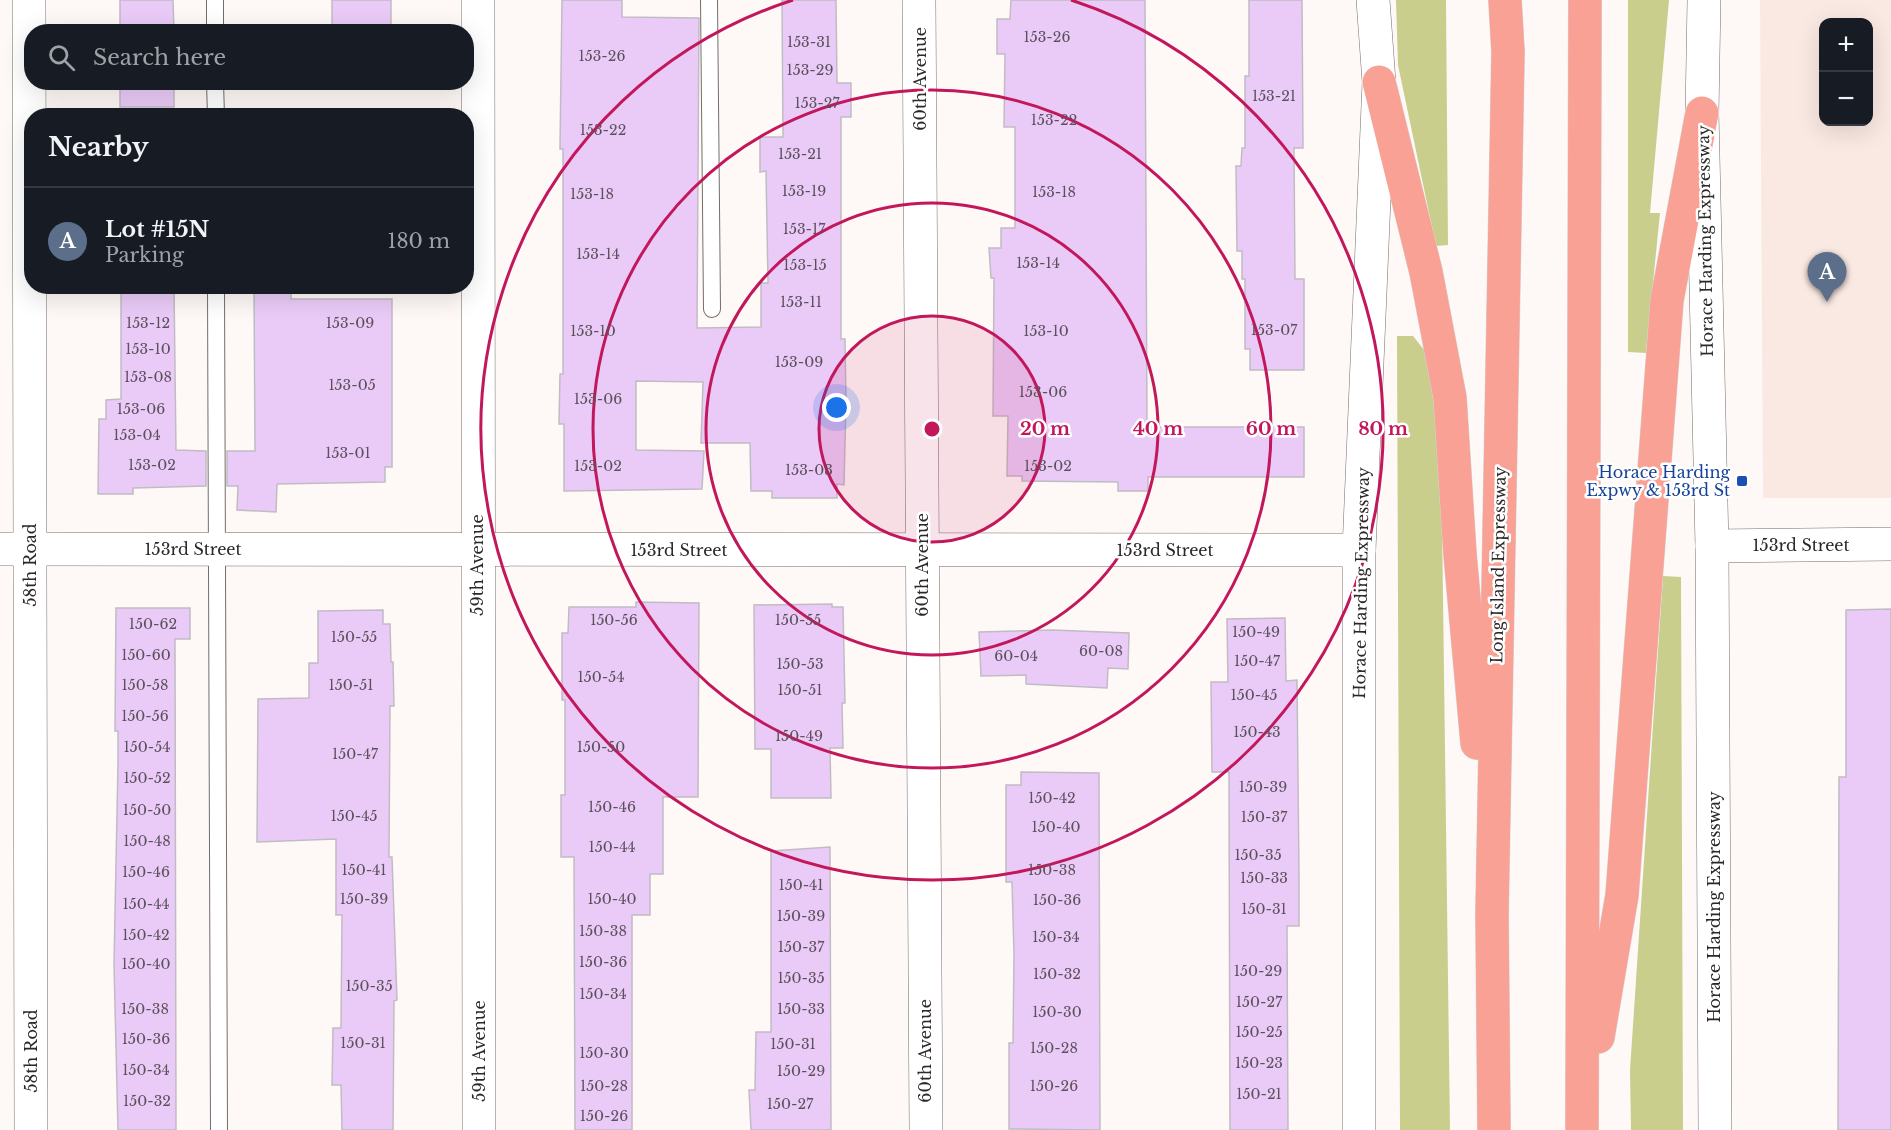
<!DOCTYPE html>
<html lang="en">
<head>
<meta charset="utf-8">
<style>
	body { margin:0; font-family:"Libre Baskerville",serif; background:#242831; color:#f1f3f6 }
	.controls { position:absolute; right:18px; top:18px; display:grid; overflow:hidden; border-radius:12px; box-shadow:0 6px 24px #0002 }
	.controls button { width:54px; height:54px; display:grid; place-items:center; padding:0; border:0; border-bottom:2px solid #363941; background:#171b24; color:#f1f3f6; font:30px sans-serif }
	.you { position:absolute; left:837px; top:408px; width:21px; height:21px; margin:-15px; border:4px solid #fff; border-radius:50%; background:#1a73e8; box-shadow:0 0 0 9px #1a73e833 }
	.badge { display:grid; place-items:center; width:39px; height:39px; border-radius:50%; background:#b45309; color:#fff; font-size:20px; font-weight:700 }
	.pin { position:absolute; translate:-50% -50px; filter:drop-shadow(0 2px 3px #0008) }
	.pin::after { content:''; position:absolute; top:32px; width:21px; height:18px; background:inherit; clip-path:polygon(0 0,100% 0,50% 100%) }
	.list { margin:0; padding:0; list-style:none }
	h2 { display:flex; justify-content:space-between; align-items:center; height:78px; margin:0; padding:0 24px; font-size:26px }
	h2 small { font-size:20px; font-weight:400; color:#9ea1a6 }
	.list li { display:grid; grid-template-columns:39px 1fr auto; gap:18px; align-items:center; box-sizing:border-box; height:108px; padding:0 24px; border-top:2px solid #363941 }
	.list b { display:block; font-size:22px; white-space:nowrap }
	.list p { margin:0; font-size:20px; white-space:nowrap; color:#9ea1a6 }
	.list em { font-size:20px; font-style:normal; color:#9ea1a6 }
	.icon { flex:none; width:33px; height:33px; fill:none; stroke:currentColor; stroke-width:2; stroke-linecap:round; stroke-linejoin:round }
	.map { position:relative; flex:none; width:1891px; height:1130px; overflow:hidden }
	.search { position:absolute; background:#171b24; box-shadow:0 6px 24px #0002; left:24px; top:24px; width:450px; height:66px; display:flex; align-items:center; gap:15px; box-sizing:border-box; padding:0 21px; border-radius:24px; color:#9ea1a6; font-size:22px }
	.panel { position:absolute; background:#171b24; box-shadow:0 6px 24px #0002; left:24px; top:108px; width:450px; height:186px; border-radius:24px }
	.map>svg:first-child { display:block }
</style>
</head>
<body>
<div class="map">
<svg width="1891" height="1130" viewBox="0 0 1891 1130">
	<rect width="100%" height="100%" fill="#fef9f7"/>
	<path fill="#fae9e2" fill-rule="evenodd" d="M1760,0H1891V498H1763ZM1824,22H1868V122H1824Z"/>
	<g fill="#c9ce8d">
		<polygon points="1396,0 1446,0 1448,245 1436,246 1398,65"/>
		<polygon points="1628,0 1669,0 1650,213 1660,213 1646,353 1628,352"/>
		<polygon points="1397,336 1413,336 1425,351 1441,444 1450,1130 1400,1130"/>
		<polygon points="1663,576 1681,577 1683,1130 1631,1130 1630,1070"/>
	</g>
	<g fill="#eacbf8" stroke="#c0bcc3" stroke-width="1.5">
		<polygon points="120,0 173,0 174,32 120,32"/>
		<rect x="332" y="0" width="59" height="32"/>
		<polygon points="562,0 622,0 622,17 699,18 697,328 761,327 761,283 768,283 766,171 760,172 760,137 783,137 782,0 836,0 837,83 851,83 851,117 841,117 841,339 845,339 846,402 844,485 837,484 837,498 772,498 772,491 751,491 750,443 701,443 703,382 636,381 636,450 704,451 702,489 564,491 564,424 559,424 560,374 563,374 563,149 560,149"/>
		<polygon points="1011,0 1145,0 1147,427 1304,427 1304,477 1148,477 1148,491 1118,491 1118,482 1022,481 1022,476 1007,476 1008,416 993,416 994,278 991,278 989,248 1001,248 1001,228 1015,228 1015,127 1004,127 1005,54 997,54 997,19 1010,19"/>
		<polygon points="1249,0 1302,0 1303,148 1294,148 1295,279 1304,279 1304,370 1250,370 1250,349 1245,349 1245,279 1242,279 1242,251 1237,251 1236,166 1241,166 1242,148 1245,148 1245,76 1249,76"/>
		<rect x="120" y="82" width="54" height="25"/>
		<polygon points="121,286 174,286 176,450 206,451 206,486 133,488 133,494 98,494 99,419 106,419 106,400 121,399"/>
		<polygon points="254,286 291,286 291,299 392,299 392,467 385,467 385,482 277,484 276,512 237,510 238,486 227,486 227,451 255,451"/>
		<polygon points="636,602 699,603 698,797 663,797 663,874 650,874 650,915 632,915 632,1130 575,1130 574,857 561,857 561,795 565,795 565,700 562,700 562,633 568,633 569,607 636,607"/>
		<polygon points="832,604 832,607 843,607 845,703 842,703 843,748 830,748 831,798 771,798 771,749 755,749 754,605"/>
		<polygon points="116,608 190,608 190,639 175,639 176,1130 118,1130 114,964 118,763 118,731 115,731"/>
		<polygon points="1891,609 1891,1130 1838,1130 1839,777 1846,777 1846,610"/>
		<polygon points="383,610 383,624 390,624 391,662 393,662 394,706 390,706 389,857 392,857 397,1000 394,1001 393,1130 342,1130 341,1085 332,1085 333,1028 341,1028 342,915 336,915 336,839 257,842 258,699 309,698 309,663 318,663 318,611"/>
		<polygon points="1285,618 1286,681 1297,680 1299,875 1299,926 1287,926 1288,1130 1230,1130 1229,772 1212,772 1211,682 1228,682 1227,619"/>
		<polygon points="1052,630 1129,633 1128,669 1108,668 1107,688 1026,684 1026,675 981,676 979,632"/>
		<polygon points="1021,772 1099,773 1100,1130 1009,1129 1009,1043 1013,1043 1014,954 1012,882 1006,882 1006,785 1021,785"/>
		<polygon points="830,847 831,1130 751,1130 749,1090 755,1090 756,1032 771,1032 771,851"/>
	</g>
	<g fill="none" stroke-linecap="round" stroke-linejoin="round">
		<g stroke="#756d6a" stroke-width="18">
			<g id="lane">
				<polyline points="215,0 215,32"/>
				<polyline points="709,0 712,309"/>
				<polyline points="215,82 216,116"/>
				<polyline points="216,286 219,1130"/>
			</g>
		</g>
		<g stroke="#756d6a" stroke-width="34">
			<g id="street">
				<polyline points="29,0 31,1130"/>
				<polyline points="478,0 479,1130"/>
				<polyline points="919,0 926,1130"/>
				<polyline points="1712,546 1891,544"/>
				<polyline points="0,549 1359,550"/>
			</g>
		</g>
		<g stroke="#756d6a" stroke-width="34">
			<g id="secondary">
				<polyline points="1704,0 1702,113 1712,546 1715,1130"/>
				<polyline points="1359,1130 1359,550 1379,82 1373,0"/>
			</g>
		</g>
		<g stroke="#d5d4d4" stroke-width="34">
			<g id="highway">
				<polyline points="1379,82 1426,272 1450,398 1460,554 1477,743"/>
				<polyline points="1598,1037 1622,895 1667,300 1702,113"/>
				<polyline points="1494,1130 1492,914 1508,52 1505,0"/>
				<polyline points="1582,1130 1585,0"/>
			</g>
		</g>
		<use href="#lane" stroke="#fff" stroke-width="16"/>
		<use href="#street" stroke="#fff" stroke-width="33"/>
		<use href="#secondary" stroke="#fff" stroke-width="33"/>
		<use href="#highway" stroke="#f9a195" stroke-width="33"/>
	</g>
	<circle cx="932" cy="429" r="113" fill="#c2185b" fill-opacity=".12"/>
	<g fill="none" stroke="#c2185b" stroke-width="3">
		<circle cx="932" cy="429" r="113"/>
		<circle cx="932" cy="429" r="226"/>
		<circle cx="932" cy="429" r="339"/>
		<path d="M1071 0A451 451 0 1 1 793 0"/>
	</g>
	<rect fill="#1a4fb4" stroke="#fff" stroke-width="2" x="1736" y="475" width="12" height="12" rx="3"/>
	<g text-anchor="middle" stroke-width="5" stroke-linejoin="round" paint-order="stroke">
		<g font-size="14" fill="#5b515b">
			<text x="1047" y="42">153-26</text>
			<text x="809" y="47">153-31</text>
			<text x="602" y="61">153-26</text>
			<text x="810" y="75">153-29</text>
			<text x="1274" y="101">153-21</text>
			<text x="817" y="108">153-27</text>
			<text x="1054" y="125">153-22</text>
			<text x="603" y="135">153-22</text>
			<text x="800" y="159">153-21</text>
			<text x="804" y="196">153-19</text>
			<text x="1054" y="197">153-18</text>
			<text x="592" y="199">153-18</text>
			<text x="804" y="234">153-17</text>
			<text x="598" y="259">153-14</text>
			<text x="1038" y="268">153-14</text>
			<text x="805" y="270">153-15</text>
			<text x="801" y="307">153-11</text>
			<text x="148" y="328">153-12</text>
			<text x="350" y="328">153-09</text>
			<text x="1274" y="335">153-07</text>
			<text x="593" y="336">153-10</text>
			<text x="1046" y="336">153-10</text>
			<text x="148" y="354">153-10</text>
			<text x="799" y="367">153-09</text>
			<text x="148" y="382">153-08</text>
			<text x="352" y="390">153-05</text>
			<text x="1043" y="397">153-06</text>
			<text x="598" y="404">153-06</text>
			<text x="141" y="414">153-06</text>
			<text x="137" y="440">153-04</text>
			<text x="348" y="458">153-01</text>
			<text x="152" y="470">153-02</text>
			<text x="598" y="471">153-02</text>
			<text x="1048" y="471">153-02</text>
			<text x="809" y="475">153-03</text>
			<text x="614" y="625">150-56</text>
			<text x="798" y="625">150-55</text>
			<text x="153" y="629">150-62</text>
			<text x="1256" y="637">150-49</text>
			<text x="354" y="642">150-55</text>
			<text x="1101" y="656">60-08</text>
			<text x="146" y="660">150-60</text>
			<text x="1016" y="661">60-04</text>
			<text x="1257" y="666">150-47</text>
			<text x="800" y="669">150-53</text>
			<text x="601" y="682">150-54</text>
			<text x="145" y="690">150-58</text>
			<text x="351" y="690">150-51</text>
			<text x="800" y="695">150-51</text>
			<text x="1254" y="700">150-45</text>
			<text x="145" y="721">150-56</text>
			<text x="1257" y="737">150-43</text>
			<text x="799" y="741">150-49</text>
			<text x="147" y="752">150-54</text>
			<text x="601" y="752">150-50</text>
			<text x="355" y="759">150-47</text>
			<text x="147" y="783">150-52</text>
			<text x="1263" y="792">150-39</text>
			<text x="1052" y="803">150-42</text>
			<text x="612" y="812">150-46</text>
			<text x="147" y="815">150-50</text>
			<text x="354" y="821">150-45</text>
			<text x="1264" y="822">150-37</text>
			<text x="1056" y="832">150-40</text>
			<text x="147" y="846">150-48</text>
			<text x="612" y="852">150-44</text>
			<text x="1258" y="860">150-35</text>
			<text x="364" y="875">150-41</text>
			<text x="1052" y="875">150-38</text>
			<text x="146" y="877">150-46</text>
			<text x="1264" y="883">150-33</text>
			<text x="801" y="890">150-41</text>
			<text x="364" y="904">150-39</text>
			<text x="612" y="904">150-40</text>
			<text x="1057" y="905">150-36</text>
			<text x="146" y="909">150-44</text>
			<text x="1264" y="914">150-31</text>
			<text x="801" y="921">150-39</text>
			<text x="603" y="936">150-38</text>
			<text x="146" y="940">150-42</text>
			<text x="1056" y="942">150-34</text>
			<text x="801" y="952">150-37</text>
			<text x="603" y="967">150-36</text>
			<text x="146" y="969">150-40</text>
			<text x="1258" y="976">150-29</text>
			<text x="1057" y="979">150-32</text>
			<text x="801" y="983">150-35</text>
			<text x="369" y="991">150-35</text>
			<text x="603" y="999">150-34</text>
			<text x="1259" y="1007">150-27</text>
			<text x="145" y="1014">150-38</text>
			<text x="801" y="1014">150-33</text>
			<text x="1057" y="1017">150-30</text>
			<text x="1259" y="1037">150-25</text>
			<text x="146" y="1044">150-36</text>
			<text x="363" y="1048">150-31</text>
			<text x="793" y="1049">150-31</text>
			<text x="1054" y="1053">150-28</text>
			<text x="604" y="1058">150-30</text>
			<text x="1259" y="1068">150-23</text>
			<text x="146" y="1075">150-34</text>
			<text x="801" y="1076">150-29</text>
			<text x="604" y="1091">150-28</text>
			<text x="1054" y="1091">150-26</text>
			<text x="1259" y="1099">150-21</text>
			<text x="147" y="1106">150-32</text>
			<text x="790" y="1109">150-27</text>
			<text x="604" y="1121">150-26</text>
		</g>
		<g font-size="16" fill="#2b2827" stroke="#fff">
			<text transform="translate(920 79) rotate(-90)" y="6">60th Avenue</text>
			<text transform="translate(1705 241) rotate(-91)" y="6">Horace Harding Expressway</text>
			<text x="1801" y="551">153rd Street</text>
			<text x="193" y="555">153rd Street</text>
			<text x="679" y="556">153rd Street</text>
			<text x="1165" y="556">153rd Street</text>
			<text transform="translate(30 565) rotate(-90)" y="6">58th Road</text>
			<text transform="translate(477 565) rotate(-90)" y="6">59th Avenue</text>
			<text transform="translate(922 565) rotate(-90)" y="6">60th Avenue</text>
			<text transform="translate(1498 565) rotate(-89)" y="6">Long Island Expressway</text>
			<text transform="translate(1361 583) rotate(-89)" y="6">Horace Harding Expressway</text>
			<text transform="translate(1714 907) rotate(-90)" y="6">Horace Harding Expressway</text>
			<text transform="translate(31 1051) rotate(-90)" y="6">58th Road</text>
			<text transform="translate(479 1051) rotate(-90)" y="6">59th Avenue</text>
			<text transform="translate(925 1051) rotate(-90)" y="6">60th Avenue</text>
		</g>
		<g font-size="16" fill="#164399" stroke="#fff" text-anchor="end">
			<text x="1730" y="478">Horace Harding<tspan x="1730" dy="18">Expwy &amp; 153rd St</tspan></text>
		</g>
	</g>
	<circle cx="932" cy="429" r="9" fill="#c2185b" stroke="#fff" stroke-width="3"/>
	<g font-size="18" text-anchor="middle" font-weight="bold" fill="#c2185b" stroke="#fff" stroke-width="5" stroke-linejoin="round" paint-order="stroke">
		<text x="1045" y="435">20 m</text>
		<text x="1158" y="435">40 m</text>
		<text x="1271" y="435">60 m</text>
		<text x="1383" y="435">80 m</text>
	</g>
</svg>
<div class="controls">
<button>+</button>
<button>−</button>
</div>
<div class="you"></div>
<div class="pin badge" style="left:1827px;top:302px;background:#5c6f8a">A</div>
<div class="search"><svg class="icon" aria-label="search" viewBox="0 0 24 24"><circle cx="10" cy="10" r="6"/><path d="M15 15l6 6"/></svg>Search here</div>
<section class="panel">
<h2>Nearby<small></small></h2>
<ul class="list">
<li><span class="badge" style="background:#5c6f8a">A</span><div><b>Lot #15N</b><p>Parking</p></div><em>180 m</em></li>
</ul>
</section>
</div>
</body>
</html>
